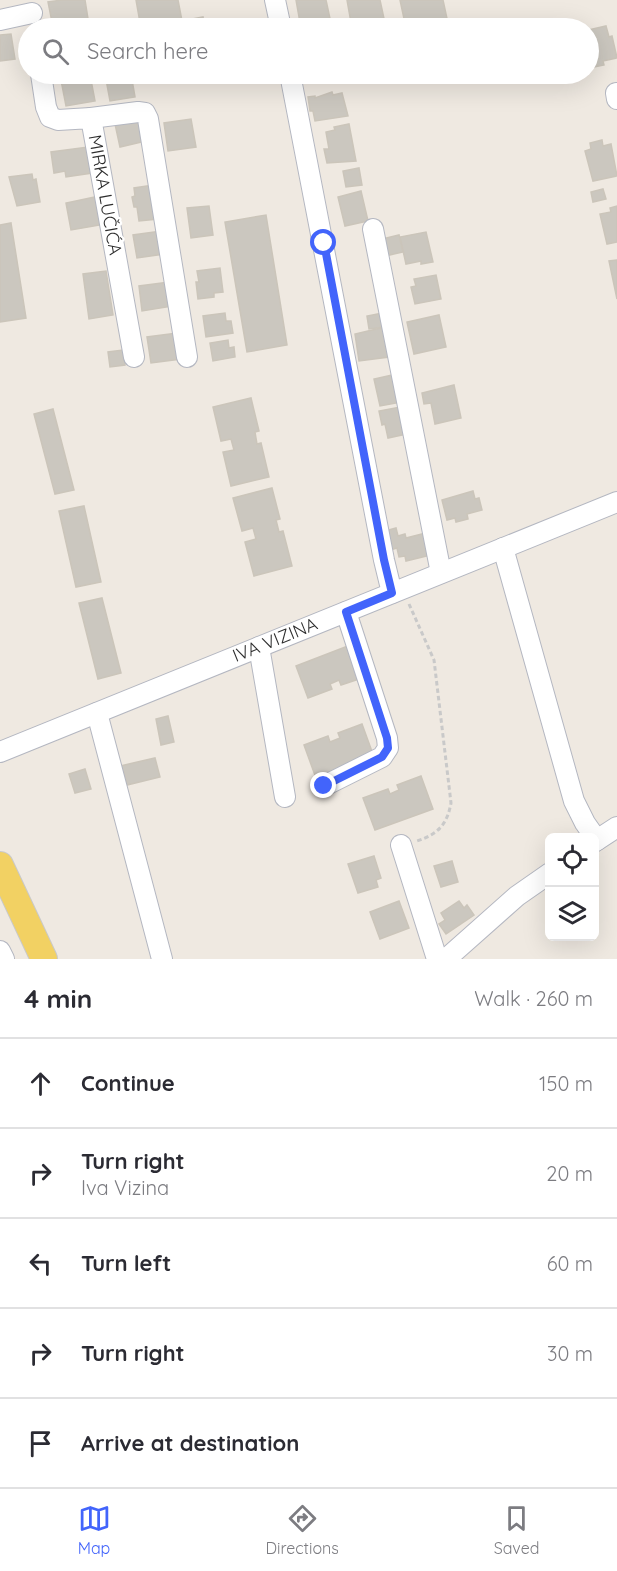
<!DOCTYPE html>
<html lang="en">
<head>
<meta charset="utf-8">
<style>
	body { margin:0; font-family:Quicksand,sans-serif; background:#f7f7f7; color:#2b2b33 }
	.controls { position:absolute; right:18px; bottom:18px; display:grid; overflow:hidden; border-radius:9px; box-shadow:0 6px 24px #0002 }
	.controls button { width:54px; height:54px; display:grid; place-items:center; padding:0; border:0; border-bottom:2px solid #e1e1e2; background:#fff; color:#2b2b33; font:30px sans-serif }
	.stop { position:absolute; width:18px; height:18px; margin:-14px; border:4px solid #4264fb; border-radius:50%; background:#fff }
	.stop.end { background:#4264fb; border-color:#fff; box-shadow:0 2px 6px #0008 }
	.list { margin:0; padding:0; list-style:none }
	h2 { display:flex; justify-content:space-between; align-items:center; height:78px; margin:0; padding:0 24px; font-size:26px }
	h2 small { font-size:20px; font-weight:400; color:#7c7c81 }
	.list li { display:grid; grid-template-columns:39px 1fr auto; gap:18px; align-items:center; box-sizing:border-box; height:90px; padding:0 24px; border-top:2px solid #e1e1e2 }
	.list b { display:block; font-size:22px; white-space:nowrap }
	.list p { margin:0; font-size:20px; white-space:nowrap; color:#7c7c81 }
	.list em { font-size:20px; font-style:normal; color:#7c7c81 }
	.icon { flex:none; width:33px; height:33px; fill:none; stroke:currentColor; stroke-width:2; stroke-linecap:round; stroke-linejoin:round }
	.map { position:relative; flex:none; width:617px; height:959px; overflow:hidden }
	.search { position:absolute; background:#fff; box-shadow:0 6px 24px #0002; left:18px; right:18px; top:18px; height:66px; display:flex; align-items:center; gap:15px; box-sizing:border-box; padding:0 21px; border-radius:33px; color:#7c7c81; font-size:22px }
	.sheet { height:528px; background:#fff }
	nav { display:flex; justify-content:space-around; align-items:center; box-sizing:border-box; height:84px; border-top:2px solid #e1e1e2; background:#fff; font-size:16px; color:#7c7c81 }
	nav a { display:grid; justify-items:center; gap:3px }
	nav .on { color:#4264fb }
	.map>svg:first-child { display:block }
</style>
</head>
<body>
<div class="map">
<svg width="617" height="959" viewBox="0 0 617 959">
	<rect width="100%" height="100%" fill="#efe9e1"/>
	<g fill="#cbc7bf" stroke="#cbc5ba" stroke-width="1.5">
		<polygon points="62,0 85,0 89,25 68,28 67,25 53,27 48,2"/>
		<polygon points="136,0 178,0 182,21 203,17 205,28 141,28"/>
		<polygon points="296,0 326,0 332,28 301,28"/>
		<polygon points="347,0 380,0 386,28 352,28"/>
		<polygon points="400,0 443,0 449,28 406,28"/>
		<polygon points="606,26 609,37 612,36 617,58 603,61 604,65 589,68 588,30"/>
		<polygon points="11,34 15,59 0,61 0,35"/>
		<polygon points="105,74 117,74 117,76 131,74 135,97 110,101"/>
		<polygon points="415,74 457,74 417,82"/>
		<polygon points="90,75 95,101 66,106 61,80"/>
		<polygon points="332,92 333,95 342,93 348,116 315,121 313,111 310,111 308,97 315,96 315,98"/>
		<polygon points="141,118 146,141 120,147 115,124"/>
		<polygon points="191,119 196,147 168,151 164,123"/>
		<polygon points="349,124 356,161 327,163 324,149 329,149 326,132 335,130 334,127"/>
		<polygon points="602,140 603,146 611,144 617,176 593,181 585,151 591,149 590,143"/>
		<polygon points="88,147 92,173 66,177 65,171 54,173 51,152"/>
		<polygon points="359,168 362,185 346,187 343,171"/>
		<polygon points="32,174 33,180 36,179 40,202 17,206 9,177"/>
		<polygon points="153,185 158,219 139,221 137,207 134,207 132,197 135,196 134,188"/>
		<polygon points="603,189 606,199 593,202 591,192"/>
		<polygon points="361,191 368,221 345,226 338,197"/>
		<polygon points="95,197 100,225 71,230 66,203"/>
		<polygon points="209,206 213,235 191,238 187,208"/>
		<polygon points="617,206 617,242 607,244 600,214 611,212 610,208"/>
		<polygon points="266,215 287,345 247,352 225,222"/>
		<polygon points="11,223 26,318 0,322 0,225"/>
		<polygon points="161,231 164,254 137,258 133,235"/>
		<polygon points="426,232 433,262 421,264 421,261 406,264 400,237"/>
		<polygon points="399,235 403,252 385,256 382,239"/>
		<polygon points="617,260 617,299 609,261"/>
		<polygon points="220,268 223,292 214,293 214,297 198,299 196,282 199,282 197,271"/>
		<polygon points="106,271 113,315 89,319 83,274"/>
		<polygon points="436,275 441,299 415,304 411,287 416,286 414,279"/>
		<polygon points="169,282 173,306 142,311 139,286"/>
		<polygon points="225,313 226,321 231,321 233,333 206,337 203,316"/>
		<polygon points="383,313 385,327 369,329 367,316"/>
		<polygon points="439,315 446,347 414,354 407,322"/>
		<polygon points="385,327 389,357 359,361 355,334"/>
		<polygon points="177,333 181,359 151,363 147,337"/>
		<polygon points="228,340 229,348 234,347 235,357 213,361 210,343"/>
		<polygon points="123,350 125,365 110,367 108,352"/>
		<polygon points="397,374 402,402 380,406 374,379"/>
		<polygon points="454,385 461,418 435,424 431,403 424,404 422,393"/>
		<polygon points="251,398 259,431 255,432 257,444 261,443 269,477 231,486 223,452 234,450 231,439 221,441 213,407"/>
		<polygon points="400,407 407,434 388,438 385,424 382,425 379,411"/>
		<polygon points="53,409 74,490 55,494 34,414"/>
		<polygon points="272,488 280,519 276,520 279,532 283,531 292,566 254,576 245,542 256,539 253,528 242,531 233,498"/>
		<polygon points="473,491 475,499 479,498 482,510 467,514 468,519 456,522 455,518 447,520 442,500"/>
		<polygon points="84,506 101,582 76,587 59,511"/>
		<polygon points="396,528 398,536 405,534 406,538 426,533 431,555 406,561 405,556 399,557 397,548 390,550 385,531"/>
		<polygon points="102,598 121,673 98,679 79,603"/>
		<polygon points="353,644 365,677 341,685 339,680 330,684 332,689 308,698 296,666"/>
		<polygon points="168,716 174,742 161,745 156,719"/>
		<polygon points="362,724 374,757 316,778 304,745 328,736 330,742 340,738 338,733"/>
		<polygon points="155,758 160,777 127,785 124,772 122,773 120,766"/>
		<polygon points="85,769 91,789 75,793 69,774"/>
		<polygon points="421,776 433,809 375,830 363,798 388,789 390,794 399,790 397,785"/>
		<polygon points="374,856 381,878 376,880 378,887 358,893 348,864"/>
		<polygon points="452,861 458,882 441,887 434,866"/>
		<polygon points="399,901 409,928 380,939 370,912"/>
		<polygon points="459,901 464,908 467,905 474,915 446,934 439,924 445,920 441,913"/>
	</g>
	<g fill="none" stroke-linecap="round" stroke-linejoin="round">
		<g stroke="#b4b7c1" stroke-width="22">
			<g id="minor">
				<polyline points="275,0 281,28"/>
				<polyline points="0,20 32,13"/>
				<polyline points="41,74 46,107 50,117 58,120 91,118 134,357"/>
				<polyline points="290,74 384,560 392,593"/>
				<polyline points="616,93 617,99"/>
				<polyline points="91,118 138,112 145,113 148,119 187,357"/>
				<polyline points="373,229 441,573"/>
				<polyline points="503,548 574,801 585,823 597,840"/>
				<polyline points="259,647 285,797"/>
				<polyline points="97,713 162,959"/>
				<polyline points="0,752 617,502"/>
				<polyline points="324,786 382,757 388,748 387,738 346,612"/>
				<polyline points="594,842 617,827"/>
				<polyline points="401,845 437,959"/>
				<polyline points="0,951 4,959"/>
				<polyline points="446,959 517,896 550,873"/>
			</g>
		</g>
		<g stroke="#c9c9c9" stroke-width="28">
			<polyline id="major" points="0,865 44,959"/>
		</g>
		<path stroke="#c9c9c9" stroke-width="3" stroke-dasharray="4.5 3" stroke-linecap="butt" d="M409,604L434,660L451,803C447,825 438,834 417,841"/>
		<use href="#minor" stroke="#fff" stroke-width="20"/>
		<use href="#major" stroke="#f2d163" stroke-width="26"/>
	</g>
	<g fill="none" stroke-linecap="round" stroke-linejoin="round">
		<polyline stroke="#4264fb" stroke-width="8" points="324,243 384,560 392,593 346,612 387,738 388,748 382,757 324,786"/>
	</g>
	<g text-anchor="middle" stroke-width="4.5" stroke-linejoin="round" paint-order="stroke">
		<g font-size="18" fill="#2e2e2e" stroke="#fff">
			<text transform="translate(105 195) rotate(80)" y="6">MIRKA LUČIĆA</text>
			<text transform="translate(275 640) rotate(-22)" y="6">IVA VIZINA</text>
		</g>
	</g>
</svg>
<div class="controls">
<button><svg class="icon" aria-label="locate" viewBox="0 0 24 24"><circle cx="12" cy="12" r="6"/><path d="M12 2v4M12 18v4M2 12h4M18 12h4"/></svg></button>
<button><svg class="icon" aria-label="layers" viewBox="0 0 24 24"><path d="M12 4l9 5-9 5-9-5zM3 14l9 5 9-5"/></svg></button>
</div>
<div class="stop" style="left:324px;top:243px"></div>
<div class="stop end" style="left:324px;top:786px"></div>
<div class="search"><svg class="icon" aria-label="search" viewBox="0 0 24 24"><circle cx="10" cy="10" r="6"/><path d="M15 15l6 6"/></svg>Search here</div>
</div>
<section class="sheet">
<h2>4 min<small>Walk · 260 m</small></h2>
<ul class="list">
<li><svg class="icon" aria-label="ahead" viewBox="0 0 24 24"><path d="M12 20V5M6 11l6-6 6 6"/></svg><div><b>Continue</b></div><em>150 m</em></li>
<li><svg class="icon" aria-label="right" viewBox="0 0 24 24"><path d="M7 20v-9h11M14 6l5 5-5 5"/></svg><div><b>Turn right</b><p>Iva Vizina</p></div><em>20 m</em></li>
<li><svg class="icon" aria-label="left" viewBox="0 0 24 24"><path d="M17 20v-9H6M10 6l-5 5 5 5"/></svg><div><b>Turn left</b></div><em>60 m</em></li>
<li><svg class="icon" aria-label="right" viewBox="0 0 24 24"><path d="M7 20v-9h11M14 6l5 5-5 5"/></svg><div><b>Turn right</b></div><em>30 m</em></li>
<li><svg class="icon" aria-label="arrive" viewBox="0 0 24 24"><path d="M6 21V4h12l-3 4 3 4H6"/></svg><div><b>Arrive at destination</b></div></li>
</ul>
</section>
<nav>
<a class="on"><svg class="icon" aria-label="map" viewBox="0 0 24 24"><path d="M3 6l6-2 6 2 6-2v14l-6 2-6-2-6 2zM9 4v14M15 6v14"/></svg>Map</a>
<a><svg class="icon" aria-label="directions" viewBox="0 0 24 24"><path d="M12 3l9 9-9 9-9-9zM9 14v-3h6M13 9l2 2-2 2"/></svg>Directions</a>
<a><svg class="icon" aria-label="saved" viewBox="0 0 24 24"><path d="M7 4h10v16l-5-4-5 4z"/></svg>Saved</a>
</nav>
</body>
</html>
